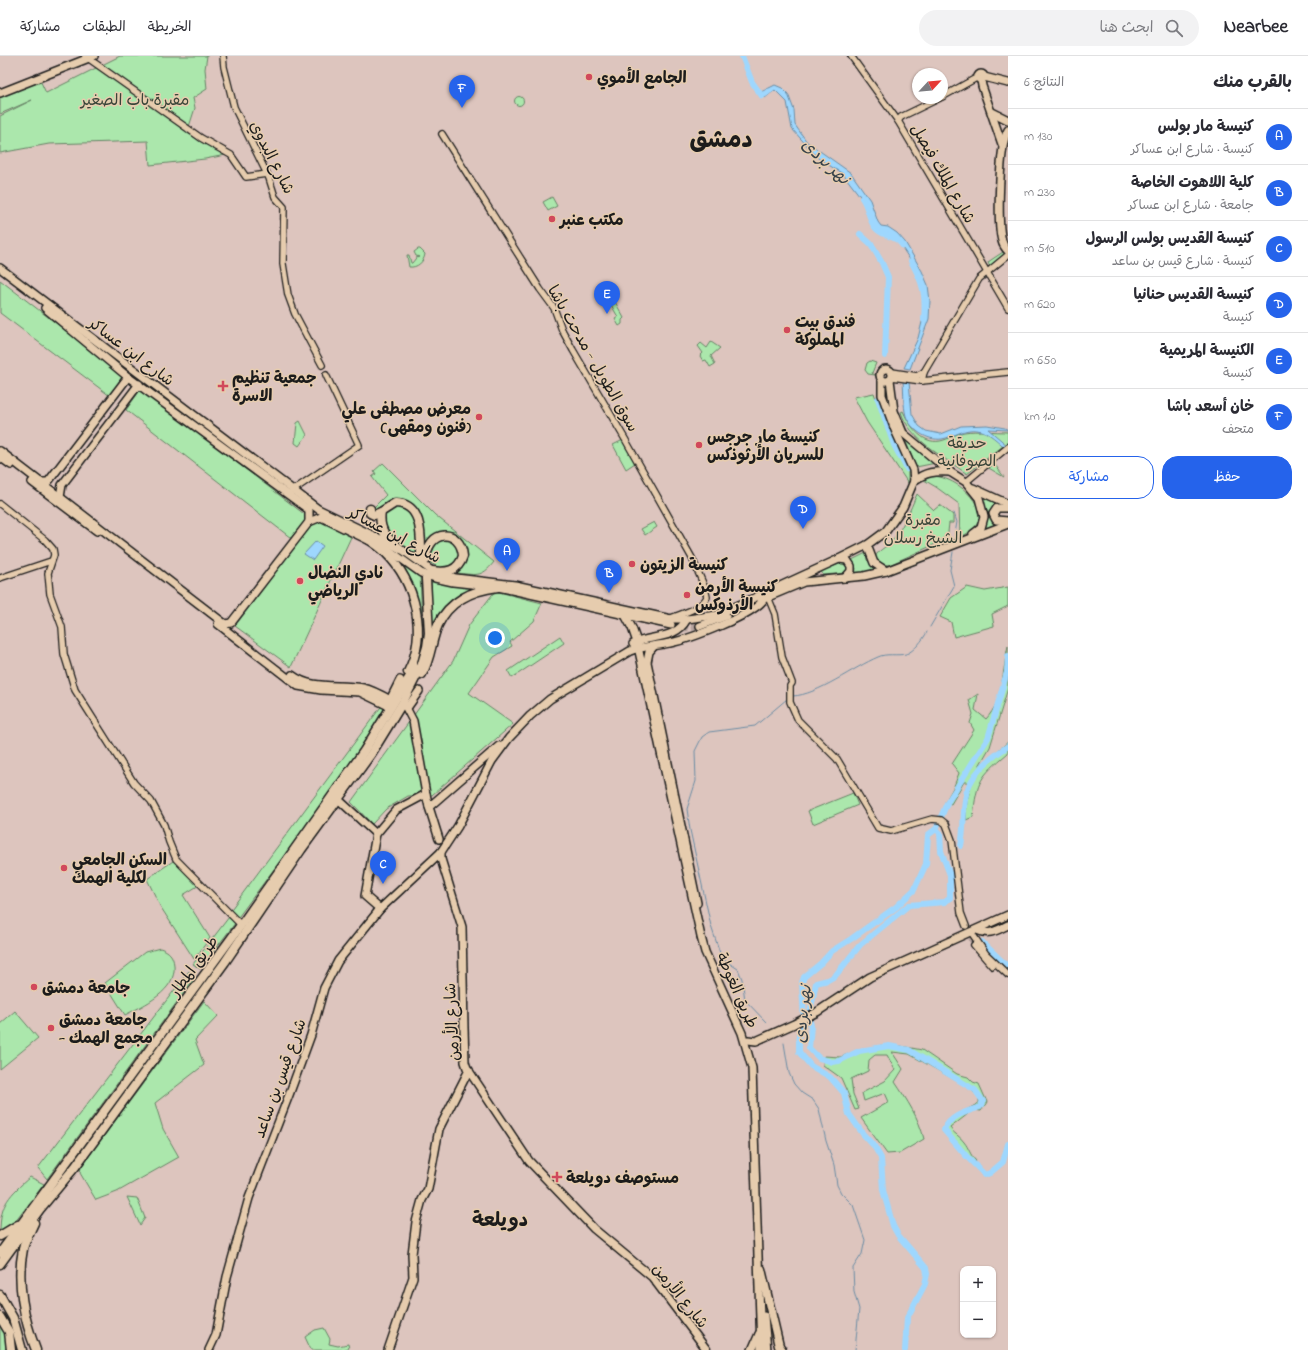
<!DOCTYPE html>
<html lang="ar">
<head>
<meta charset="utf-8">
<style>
	body { margin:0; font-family:"Indie Flower","Playpen Sans Arabic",sans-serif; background:#f2f2f3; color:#2b2b33; direction:rtl }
	.controls { position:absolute; right:12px; bottom:12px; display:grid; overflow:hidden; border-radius:8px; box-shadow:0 1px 3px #0004 }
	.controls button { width:36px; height:36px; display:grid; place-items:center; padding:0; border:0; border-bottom:1px solid #e1e1e2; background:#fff; color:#2b2b33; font:20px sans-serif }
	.compass { position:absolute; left:912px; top:12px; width:36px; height:36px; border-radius:50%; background:#fff; box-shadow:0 1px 3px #0004; rotate:64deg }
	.you { position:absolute; left:495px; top:582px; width:14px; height:14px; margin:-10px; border:3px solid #fff; border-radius:50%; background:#1a73e8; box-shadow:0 0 0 6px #1a73e833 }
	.badge { display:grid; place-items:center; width:26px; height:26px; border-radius:50%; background:#2563eb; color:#fff; font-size:13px; font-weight:700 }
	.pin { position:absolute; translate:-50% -33px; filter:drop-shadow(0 1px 2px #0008) }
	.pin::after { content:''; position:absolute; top:21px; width:14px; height:12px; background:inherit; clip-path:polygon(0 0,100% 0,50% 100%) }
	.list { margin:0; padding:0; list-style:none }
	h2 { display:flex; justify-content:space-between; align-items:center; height:52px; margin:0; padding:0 16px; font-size:17px }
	h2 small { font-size:13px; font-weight:400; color:#7c7c81 }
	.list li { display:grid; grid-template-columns:26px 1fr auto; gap:12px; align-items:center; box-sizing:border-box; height:56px; padding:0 16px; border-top:1px solid #e1e1e2 }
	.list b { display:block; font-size:15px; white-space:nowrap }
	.list p { margin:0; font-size:13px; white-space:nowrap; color:#7c7c81 }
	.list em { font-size:13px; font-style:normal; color:#7c7c81 }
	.actions { display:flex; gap:8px; padding:12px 16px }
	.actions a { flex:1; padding:9px 0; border:1px solid #2563eb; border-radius:16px; text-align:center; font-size:14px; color:#2563eb }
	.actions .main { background:#2563eb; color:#fff }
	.icon { flex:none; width:22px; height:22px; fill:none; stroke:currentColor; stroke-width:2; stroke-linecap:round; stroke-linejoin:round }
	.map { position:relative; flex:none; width:1008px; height:1294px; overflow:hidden; direction:ltr }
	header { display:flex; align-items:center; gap:24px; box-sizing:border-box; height:56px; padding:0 20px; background:#fff; border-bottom:1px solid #e1e1e2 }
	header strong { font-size:19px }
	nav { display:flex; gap:22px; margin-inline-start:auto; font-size:14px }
	.search { width:280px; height:36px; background:#f2f2f3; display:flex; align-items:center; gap:10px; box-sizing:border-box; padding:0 14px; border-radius:22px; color:#7c7c81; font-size:15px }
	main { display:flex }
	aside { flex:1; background:#fff }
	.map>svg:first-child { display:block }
</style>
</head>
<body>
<header>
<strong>Nearbee</strong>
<div class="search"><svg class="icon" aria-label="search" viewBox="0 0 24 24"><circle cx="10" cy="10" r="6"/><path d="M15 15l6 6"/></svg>ابحث هنا</div>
<nav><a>الخريطة</a><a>الطبقات</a><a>مشاركة</a></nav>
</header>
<main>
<aside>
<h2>بالقرب منك<small>النتائج: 6</small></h2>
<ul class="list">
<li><span class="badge">A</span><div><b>كنيسة مار بولس</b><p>كنيسة · شارع ابن عساكر</p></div><em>130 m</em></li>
<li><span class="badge">B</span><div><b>كلية اللاهوت الخاصة</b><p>جامعة · شارع ابن عساكر</p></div><em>230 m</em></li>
<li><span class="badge">C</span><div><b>كنيسة القديس بولس الرسول</b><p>كنيسة · شارع قيس بن ساعد</p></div><em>510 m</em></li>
<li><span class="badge">D</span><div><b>كنيسة القديس حنانيا</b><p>كنيسة</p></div><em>620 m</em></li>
<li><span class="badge">E</span><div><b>الكنيسة المريمية</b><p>كنيسة</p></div><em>650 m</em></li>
<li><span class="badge">F</span><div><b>خان أسعد باشا</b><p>متحف</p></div><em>1.0 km</em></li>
</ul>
<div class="actions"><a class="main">حفظ</a><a>مشاركة</a></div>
</aside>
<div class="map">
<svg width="1008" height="1294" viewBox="0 0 1008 1294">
	<rect width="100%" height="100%" fill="#ddc5be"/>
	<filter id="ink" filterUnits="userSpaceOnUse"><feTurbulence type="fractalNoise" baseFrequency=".025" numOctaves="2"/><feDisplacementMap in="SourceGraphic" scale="8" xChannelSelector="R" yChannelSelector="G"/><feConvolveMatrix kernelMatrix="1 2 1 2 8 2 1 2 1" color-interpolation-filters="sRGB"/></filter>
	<g filter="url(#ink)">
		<g fill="#abe7ac" stroke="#648264">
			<polygon points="120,0 207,0 205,13 207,33 193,42 195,52 187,77 226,99 205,103 150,109 148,85 49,88 0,97 0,60 32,44 0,58 0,40 40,24 46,37"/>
			<circle cx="519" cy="45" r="4.5"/>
			<polygon points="552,141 557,150 548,155 543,146"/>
			<path d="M418,193H420L425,198C424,206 417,212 409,211L407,199H409L411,207H412L416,202L420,201L416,200L414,196Z"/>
			<polygon points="1003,196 1007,200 991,214 988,206"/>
			<polygon points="0,224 123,319 110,340 0,257"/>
			<polygon points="614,244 624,262 622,264 622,268 619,270 615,263 618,261 610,247"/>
			<polygon points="711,286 720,292 711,300 715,308 710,311 706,304 703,305 700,300 703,297 698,290 701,287 707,292"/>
			<polygon points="870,305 876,307 872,317 875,319 868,318 865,314 867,307"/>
			<polygon points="141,333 308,461 291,482 126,354"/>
			<polygon points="874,337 892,386 908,412 908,427 867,366 854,341"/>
			<path d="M903,355C910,371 924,391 944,384C951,382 957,377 964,376C978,374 994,376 1008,376V394L1003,390L967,418C945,402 909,383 901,356Z"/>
			<polygon points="300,365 307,379 299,390 295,387 297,367"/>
			<polygon points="904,381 936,407 916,411"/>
			<polygon points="625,383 638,405 626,413 613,389"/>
			<polygon points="993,406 1004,421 987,411"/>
			<path d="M383,407L435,459L494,506C481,523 475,518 455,517C464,508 472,493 460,483C456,480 447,478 442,476L433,480L424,493L408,447C392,441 385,444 375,458L372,453L386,439L372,421L376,418L374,415Z"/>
			<path d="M932,420C960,420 1005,463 960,481L959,448L936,431L924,424Z"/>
			<path d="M917,438L934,454L940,449L953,459V467H949L948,476L942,485L889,509L882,508L875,501C879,494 883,493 889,488C902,475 910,454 917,438Z"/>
			<path d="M980,438L1000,449L991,461L993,466L999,468L980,475C986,461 989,452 980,438Z"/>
			<path d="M397,450L410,455L418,471V500C413,496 390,481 387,477C379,463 384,455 397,450Z"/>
			<polygon points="319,464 351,481 291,611 235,570 313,467"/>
			<polygon points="654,466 657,471 645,479 641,473"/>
			<polygon points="440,483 453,486 460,496 457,507 443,514 429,506 430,492"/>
			<polygon points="866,497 867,504 877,514 855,521 856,512 850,505"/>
			<polygon points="393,498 420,519 422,565 421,564"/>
			<polygon points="845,506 848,508 848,517 823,519 821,515"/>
			<polygon points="431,525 478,531 455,544 432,577"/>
			<polygon points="967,531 985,535 1008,531 1008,550 992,558 994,570 954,581 951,566 940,561 951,542"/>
			<polygon points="495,535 542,547 534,565 510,586 512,590 494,601 469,637 513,668 432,739 408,740 386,753 372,768 351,746 453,605 469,569"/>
			<polygon points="560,580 564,587 512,622 508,615"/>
			<path d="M1008,590V632L990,691L979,710L1008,686V697C980,721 977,724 973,761L966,764L967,745L972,726H964L951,748L945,746L954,730L959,717L952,708L974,674L970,667L973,658L969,644L978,638L975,654L986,663C1004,644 1002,614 1008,590Z"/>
			<path d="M383,648L388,650C342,724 288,794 236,864L229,856Z"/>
			<polygon points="853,737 858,749 813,768 808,755"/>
			<polygon points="176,803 201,828 183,839 210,882 194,903 160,850 147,823"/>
			<polygon points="229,861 236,866 200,913 193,908"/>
			<path d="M160,892C169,895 173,899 174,909C177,935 144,949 125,959L105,927L145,896Z"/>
			<polygon points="189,915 194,923 47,1123 38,1112"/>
			<polygon points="204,945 218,960 195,984 204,1009 155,1047 163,1073 179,1101 117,1136 96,1144 80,1117 81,1111"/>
			<polygon points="15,955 38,982 0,1013 0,968"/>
			<path d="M882,989L901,990L922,994L957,1018L968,1021L973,1026L979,1028L987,1046L981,1055L973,1054L950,1072C954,1078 960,1080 964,1086C969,1092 970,1099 976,1105L973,1109L944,1077V1070L951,1062L979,1047V1042L969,1032L909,998L892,996L903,1013L895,1026C907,1044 919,1062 924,1083L900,1097L887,1098L861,1062L889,1046L885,1037L864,1045L862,1037L885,1025L895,1014L887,999H875L869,1004L868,1015L851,1023L853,1038L859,1053L855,1054L841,1022L823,1009L824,1000L840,1001L859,994Z"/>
			<path d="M30,1121L44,1128L15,1166L0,1176C0,1147 10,1139 30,1121Z"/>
			<polygon points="127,1141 137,1142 145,1162 140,1169"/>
			<path d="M0,1267C6,1274 9,1286 5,1294H0Z"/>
			<polygon points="324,1272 330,1283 329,1288 338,1290 348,1288 349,1292 342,1294 311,1294 305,1281 315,1274"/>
		</g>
		<g fill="#9ed7fe" stroke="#6a8ca4">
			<polygon points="775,29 782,32 788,38 794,54 795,69 807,86 851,117 870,144 878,166 881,170 888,171 897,177 905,186 922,215 928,229 930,245 929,263 910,313 904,312 918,282 924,258 924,234 920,219 897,184 891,179 875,172 866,148 843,118 819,103 792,73 787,46 775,34 765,42 758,34 761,36"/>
			<path d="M903,326H909L912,358L919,370L926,375L941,378L961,370L987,369L1005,372L1008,374L988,373L1008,390V394C999,387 989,375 977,374C964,372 954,381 942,383C927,385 911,374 906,360C903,349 904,336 903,326Z"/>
			<polygon points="316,485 323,490 313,504 304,498"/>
		</g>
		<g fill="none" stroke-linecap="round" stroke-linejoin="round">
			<g stroke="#6a8ca4" stroke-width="1">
				<polyline points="954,457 957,466 955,478"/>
				<polyline points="930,571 954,530 950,514 953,496"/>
				<path d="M793,640C818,639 854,611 878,601C886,597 897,600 906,598C914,595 923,584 927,576"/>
				<polyline points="766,966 745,944 742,923 738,913 724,904 720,897 711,870 690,774 687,753 696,725 695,695 702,681 709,676 755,670 787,643"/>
				<polyline points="784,987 789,1017 794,1028 802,1037 813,1044 819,1053 826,1085 834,1109 837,1129 841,1137 853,1149 865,1184 862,1198 853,1212 854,1236 859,1253 855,1294"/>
			</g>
			<g stroke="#9ed7fe" stroke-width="6">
				<polyline points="742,0 752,26 762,40 768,36"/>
				<path d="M862,142C869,151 869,169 879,175C887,181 897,180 903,190"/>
				<polyline points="860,178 871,188 882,207 888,221 885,300"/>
				<path d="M911,205C924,228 926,239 924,264"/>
				<polyline points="878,343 894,389 907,413"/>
				<path d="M936,773L940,777L941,795L950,819V842L945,846L909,849L860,889L835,920L828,924L816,927L809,961L811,970L809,992L819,1002L832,1006L839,1005L859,995L889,990L909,994L975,1034L983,1045L980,1051C968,1055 949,1060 944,1074L968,1102L985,1119L990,1117L1003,1106L1008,1088"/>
				<path d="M961,790C964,775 963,759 965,744C968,719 989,703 1008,690"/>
				<polyline points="982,886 1008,911"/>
				<polyline points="905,1294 907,1262 925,1228 927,1218 926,1212 898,1179 893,1170 883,1134 881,1102 874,1090 863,1078 849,1058 844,1037 830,1021 811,1010 799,996 799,979 804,967 802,926 804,921 821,907 832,895 851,883 896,851 914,834 926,808 928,779 936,773 947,747 988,682 1007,616 1008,600"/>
			</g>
			<polyline stroke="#b6a39e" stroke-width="5.5" stroke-dasharray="5.5 3" stroke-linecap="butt" points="967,874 974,889"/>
			<polyline stroke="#b6a39e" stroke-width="7" stroke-dasharray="7 3.5" stroke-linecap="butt" points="671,569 686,572 700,570"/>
			<g stroke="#1c1c1c" stroke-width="8">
				<g id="minor">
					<polyline points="85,0 201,82 231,99 246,121 267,118"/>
					<polyline points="223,0 224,11 234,51 269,122 275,141 284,151 283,208 288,239 295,258 322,309"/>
					<polyline points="851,0 898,65 1008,252"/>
					<polyline points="942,41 978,21"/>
					<polyline points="898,65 901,61 940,42"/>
					<path d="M442,78L540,233L554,252L562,274L573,294L625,383L692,502L705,532L707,541C701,553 683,557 671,562"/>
					<polyline points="892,316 917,320 924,316"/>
					<polyline points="892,321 922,325 1008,316"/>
					<polyline points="922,325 924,316 979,223 1008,199"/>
					<polyline points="966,426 1008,391"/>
					<polyline points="292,435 359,389 326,319"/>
					<polyline points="0,448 45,484 53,493 54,499 48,517 50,538 62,571 64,598 75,634 134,727 151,745 164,769 169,786 176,803 241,869"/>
					<polyline points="0,522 51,505"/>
					<polyline points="768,541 775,558 782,601 792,627 790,630 790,646 798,664 837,703 878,772 891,775 932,763 941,764 946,768 952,784 961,857 966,870"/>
					<polyline points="971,876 986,898 1008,919"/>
					<polyline points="974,889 992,910"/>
				</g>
			</g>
			<g stroke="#1c1c1c" stroke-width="10">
				<g id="major">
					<circle cx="981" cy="21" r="3"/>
					<polyline points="984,21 1008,27"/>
					<polyline points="981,24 982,30 1002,88"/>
					<polyline points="0,37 94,0"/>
					<polyline points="992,56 1008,64"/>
					<path d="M1008,74C999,89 997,167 1002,185C1003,189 1005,192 1008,195"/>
					<polyline points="0,212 318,453 401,493 432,515 456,522 515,529 671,563 687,563 717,559 839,503 867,489 886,475 903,451 914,425 913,414 895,374 882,339 882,323"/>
					<polyline points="45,252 128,321 309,454 309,466"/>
					<circle cx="886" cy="319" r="6"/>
					<polyline points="890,324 894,355 903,377 950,416 966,426 979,442 984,461 981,472 973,478"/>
					<polyline points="0,395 225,568 231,567 309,466 321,461 389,494 421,517 435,522 453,526 498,531 671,569"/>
					<polyline points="0,401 11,409"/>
					<path d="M914,425C925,416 935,415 950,416"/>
					<polyline points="32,426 97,475"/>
					<polyline points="40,426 48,426 128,321"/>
					<polyline points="973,432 1008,448"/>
					<polyline points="60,441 62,429 139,328"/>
					<polyline points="1008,452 997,452 993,458 996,464 1008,465"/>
					<polyline points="867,489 874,507 886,515"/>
					<polyline points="839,503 847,504 851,510 851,515 845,522"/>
					<polyline points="761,544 804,526 864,520 886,515 1008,468"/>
					<polyline points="625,559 632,572 637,586 701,881 705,896 742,977 752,1012 761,1294"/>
					<polyline points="218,568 298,630 321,634 360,636 391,651"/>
					<polyline points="700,570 726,560"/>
					<path d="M633,588C652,578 675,585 687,563"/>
					<polyline points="654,590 649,596 647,606 697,847"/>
					<path d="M292,619C313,635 339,627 363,632C373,634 385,641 394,646"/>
					<polyline points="390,644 400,624"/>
					<polyline points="403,646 413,665 426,738"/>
					<polyline points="407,652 419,635"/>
					<polyline points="338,743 376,778"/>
					<polyline points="429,751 439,783"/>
					<polyline points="380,853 365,840 376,778 396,754 426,738 429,751 499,690"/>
					<path d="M977,874C989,880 997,874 1008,869"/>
					<polyline points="748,984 756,985 794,968 817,956 870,921 1008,859"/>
					<polyline points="764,1260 767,1294"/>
					<polyline points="209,1294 216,1279 227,1221 249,1142 289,1039 311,979 324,932 338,905 380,853 441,796"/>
					<polyline points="388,1294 413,1221 412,1198 416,1166 422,1144 428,1133 439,1073 469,1014"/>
					<path d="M707,1294L652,1221L594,1173L529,1105L467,1012L465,1006L464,972L462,871L441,803V796L458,770L492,705L509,682L530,660L550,643L630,595C643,590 657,590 670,587C690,583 754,559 764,543"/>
					<polyline points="752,1294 759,1278"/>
				</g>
			</g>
			<g stroke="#1c1c1c" stroke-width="11">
				<g id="highway">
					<polyline points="370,453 370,457 374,459 381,456"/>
					<path d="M368,483C374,487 380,491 385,496C416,526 428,578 408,616"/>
					<path d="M401,493C387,483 378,474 381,456L395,447C423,447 421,481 421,501"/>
					<path d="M426,504C427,472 461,472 463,500C458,516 446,517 432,515"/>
					<path d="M422,618C431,602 431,585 438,569C449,545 473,534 498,531"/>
					<path d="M34,1167C30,1176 25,1184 23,1193C16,1226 24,1264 36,1294"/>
					<polyline points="0,1180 18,1169"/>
					<polyline points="0,1197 241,869 364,695 415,612"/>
					<polyline points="0,1208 40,1153 75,1111 225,906 301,794 371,698 403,646 421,611 427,591 429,577 426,523"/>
					<polyline points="761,1213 779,1290 782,1294"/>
					<polyline points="0,1239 13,1262 22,1294"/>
					<polyline points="0,1261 9,1276 11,1294"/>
				</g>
			</g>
			<use href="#minor" stroke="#e6ccae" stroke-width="5.5"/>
			<use href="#major" stroke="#e6ccae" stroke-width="7"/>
			<use href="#highway" stroke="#e6ccae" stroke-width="8"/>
		</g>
	</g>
	<g fill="#d1495b" stroke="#e6ccae" stroke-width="1.5">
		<circle cx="589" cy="21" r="4"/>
		<circle cx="552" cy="163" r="4"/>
		<circle cx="787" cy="274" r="4"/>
		<path d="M221 324h4v4h4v4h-4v4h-4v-4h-4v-4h4z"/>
		<circle cx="479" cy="361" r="4"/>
		<circle cx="699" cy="389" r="4"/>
		<circle cx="632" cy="508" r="4"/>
		<circle cx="300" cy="525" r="4"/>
		<circle cx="687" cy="539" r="4"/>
		<circle cx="64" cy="812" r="4"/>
		<circle cx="34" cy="931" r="4"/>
		<circle cx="51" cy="972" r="4"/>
		<path d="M555 1115h4v4h4v4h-4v4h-4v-4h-4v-4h4z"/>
	</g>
	<g text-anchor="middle" stroke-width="3" stroke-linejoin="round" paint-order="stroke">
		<g font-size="16" font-weight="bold" fill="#1c1c1c" stroke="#e6ccae" text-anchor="start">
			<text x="597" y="27">الجامع الأموي</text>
			<text x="560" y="169">مكتب عنبر</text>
			<text x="795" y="271">فندق بيت<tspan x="795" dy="18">المملوكة</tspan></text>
			<text x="232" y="327">جمعية تنظيم<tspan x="232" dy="18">الاسرة</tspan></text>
			<text x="471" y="358" text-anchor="end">معرض مصطفى علي<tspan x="471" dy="18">(فنون ومقهى)</tspan></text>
			<text x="707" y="386">كنيسة مار جرجس<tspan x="707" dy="18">للسريان الأرثوذكس</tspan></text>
			<text x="640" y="514">كنيسة الزيتون</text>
			<text x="308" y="522">نادي النضال<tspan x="308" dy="18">الرياضي</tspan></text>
			<text x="695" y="536">كنيسة الأرمن<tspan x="695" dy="18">الأرذوكس</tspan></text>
			<text x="72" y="809">السكن الجامعي<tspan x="72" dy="18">لكلية الهمك</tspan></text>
			<text x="42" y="937">جامعة دمشق</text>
			<text x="59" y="969">جامعة دمشق<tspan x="59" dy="18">- مجمع الهمك</tspan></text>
			<text x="566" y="1127">مستوصف دويلعة</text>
		</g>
		<g font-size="16" fill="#394539" stroke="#e6ccae">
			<text x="135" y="49">مقبرة باب الصغير</text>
			<text x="967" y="392">حديقة<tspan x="967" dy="18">الصوفانية</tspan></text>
			<text x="923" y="469">مقبرة<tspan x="923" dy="18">الشيخ رسلان</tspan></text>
		</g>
		<g font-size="16" fill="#1c1c1c" stroke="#e6ccae">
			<text transform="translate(273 101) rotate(63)" y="6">شارع البدوي</text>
			<text transform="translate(944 117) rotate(60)" y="6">شارع الملك فيصل</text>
			<text transform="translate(132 295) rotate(37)" y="6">شارع ابن عساكر</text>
			<text transform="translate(594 302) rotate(60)" y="6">سوق الطويل - مدحت باشا</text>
			<text transform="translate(395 478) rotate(28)" y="6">شارع ابن عساكر</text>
			<text transform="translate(193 910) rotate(-54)" y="6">طريق المطار</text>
			<text transform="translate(738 934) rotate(66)" y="6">طريق الغوطة</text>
			<text transform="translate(451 966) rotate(-93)" y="6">شارع الأرمن</text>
			<text transform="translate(279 1022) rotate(-70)" y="6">شارع قيس بن ساعد</text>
			<text transform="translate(681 1239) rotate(51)" y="6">شارع الأرمن</text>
		</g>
		<g font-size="17" font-style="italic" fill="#364149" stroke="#e6ccae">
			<text transform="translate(826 105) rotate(43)" y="6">نهر بردى</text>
			<text transform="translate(802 958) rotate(-84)" y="6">نهر بردى</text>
		</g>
		<g font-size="20" font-weight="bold" fill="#1c1c1c" stroke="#e6ccae">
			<text x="500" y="1170">دويلعة</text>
		</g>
		<g font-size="24" font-weight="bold" fill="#1c1c1c" stroke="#e6ccae">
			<text x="721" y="91">دمشق</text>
		</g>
	</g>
</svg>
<div class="controls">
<button>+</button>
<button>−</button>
</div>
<svg class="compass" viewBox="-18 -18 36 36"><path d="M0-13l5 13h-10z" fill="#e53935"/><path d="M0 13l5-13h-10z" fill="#7c7c81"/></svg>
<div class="you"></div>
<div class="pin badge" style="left:507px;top:515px">A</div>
<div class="pin badge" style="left:609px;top:537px">B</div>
<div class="pin badge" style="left:383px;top:828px">C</div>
<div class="pin badge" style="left:803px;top:473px">D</div>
<div class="pin badge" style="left:607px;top:258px">E</div>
<div class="pin badge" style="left:462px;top:52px">F</div>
</div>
</main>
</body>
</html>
